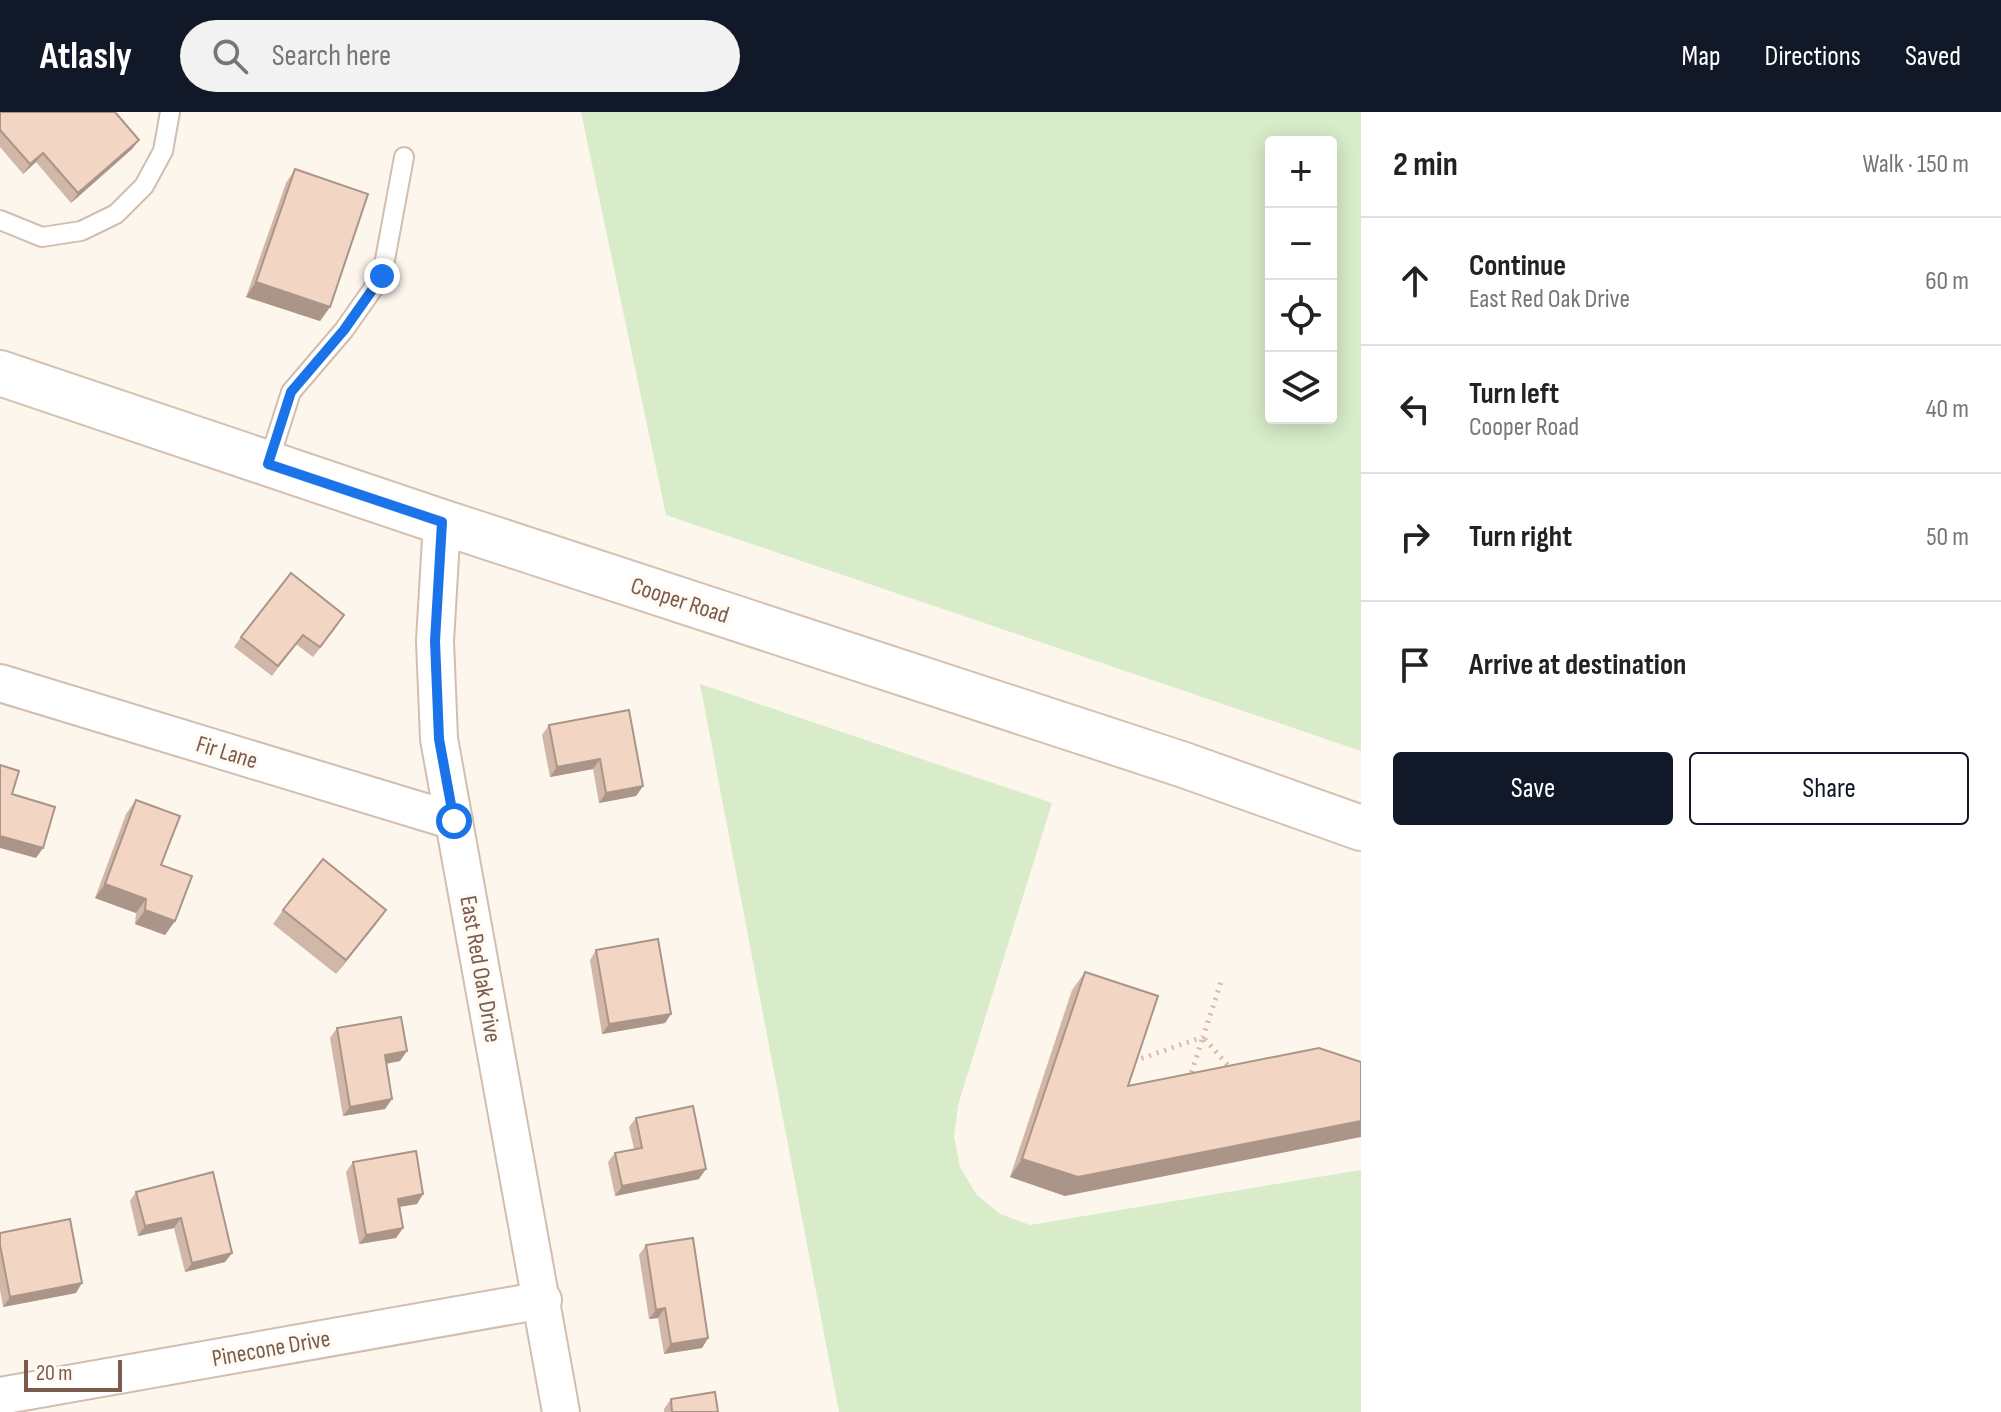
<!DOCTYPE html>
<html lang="en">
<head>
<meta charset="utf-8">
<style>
	body { margin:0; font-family:"Sofia Sans Condensed",sans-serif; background:#f2f2f2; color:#222 }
	.controls { position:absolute; right:24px; top:24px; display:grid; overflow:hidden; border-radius:8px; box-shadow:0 4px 20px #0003 }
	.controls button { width:72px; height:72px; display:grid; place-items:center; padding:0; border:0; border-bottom:2px solid #e0e0e0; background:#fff; color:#222; font:40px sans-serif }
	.scale { position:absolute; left:24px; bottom:20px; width:98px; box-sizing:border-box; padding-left:8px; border:4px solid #7a5c4d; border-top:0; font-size:22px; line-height:28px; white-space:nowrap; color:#7a5c4d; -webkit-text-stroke:6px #fffaf3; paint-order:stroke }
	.stop { position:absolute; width:24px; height:24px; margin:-18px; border:6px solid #1a73e8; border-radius:50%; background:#fff }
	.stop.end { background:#1a73e8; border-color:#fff; box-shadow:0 2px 8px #0008 }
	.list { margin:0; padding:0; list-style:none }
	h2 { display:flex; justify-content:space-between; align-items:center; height:104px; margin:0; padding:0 32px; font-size:34px }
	h2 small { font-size:26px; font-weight:400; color:#767676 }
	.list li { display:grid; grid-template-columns:52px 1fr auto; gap:24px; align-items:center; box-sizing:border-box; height:128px; padding:0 32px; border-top:2px solid #e0e0e0 }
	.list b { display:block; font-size:30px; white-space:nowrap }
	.list p { margin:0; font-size:26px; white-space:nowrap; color:#767676 }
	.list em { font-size:26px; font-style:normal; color:#767676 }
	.actions { display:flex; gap:16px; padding:24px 32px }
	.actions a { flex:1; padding:18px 0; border:2px solid #111827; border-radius:8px; text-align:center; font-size:28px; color:#111827 }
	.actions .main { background:#111827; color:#fff }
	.icon { flex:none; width:44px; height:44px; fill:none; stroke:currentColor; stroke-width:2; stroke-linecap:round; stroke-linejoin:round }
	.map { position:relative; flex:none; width:1361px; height:1300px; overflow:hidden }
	header { display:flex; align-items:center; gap:48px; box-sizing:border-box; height:112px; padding:0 40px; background:#111827; color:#fff }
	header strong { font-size:38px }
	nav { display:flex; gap:44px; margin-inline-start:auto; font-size:28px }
	.search { width:560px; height:72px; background:#f2f2f2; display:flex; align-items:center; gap:20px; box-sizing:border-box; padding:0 28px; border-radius:44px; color:#767676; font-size:30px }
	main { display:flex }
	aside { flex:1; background:#fff }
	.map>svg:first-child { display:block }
</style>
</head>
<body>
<header>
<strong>Atlasly</strong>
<div class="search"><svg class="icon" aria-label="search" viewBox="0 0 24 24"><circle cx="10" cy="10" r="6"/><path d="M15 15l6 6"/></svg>Search here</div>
<nav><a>Map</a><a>Directions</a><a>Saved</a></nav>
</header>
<main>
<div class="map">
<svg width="1361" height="1300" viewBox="0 0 1361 1300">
	<rect width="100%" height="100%" fill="#fdf6ec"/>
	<g fill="#d8ecc9" fill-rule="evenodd">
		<path d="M581,0H1361V639L666,403ZM1331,30V306H1271V30Z"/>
		<polygon points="700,572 1052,691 958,993 954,1024 960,1055 976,1082 1000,1102 1030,1113 1361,1058 1361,1300 839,1300"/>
	</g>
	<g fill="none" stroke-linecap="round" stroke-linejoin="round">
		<g stroke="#d1beb0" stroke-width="22">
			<g id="lane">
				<polyline points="0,108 42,125 81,119 116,102 144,74 163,39 170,0"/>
				<polyline points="268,352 291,280 344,218 382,164 404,45"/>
			</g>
		</g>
		<g stroke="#d1beb0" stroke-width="40">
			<g id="street">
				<polyline points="442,410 435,529 439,627 561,1300"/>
				<polyline points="0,571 454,709"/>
				<polyline points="0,1284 543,1188"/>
			</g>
		</g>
		<g stroke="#d6c0b0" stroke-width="48">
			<polyline id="secondary" points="0,261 442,410 1184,653 1361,716"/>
		</g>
		<g stroke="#d9b8a5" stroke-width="5" stroke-dasharray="2 6" stroke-linecap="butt">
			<polyline points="1134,949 1203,925 1222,867"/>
			<polyline points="1189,968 1203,925 1232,958"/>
		</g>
		<use href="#lane" stroke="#fff" stroke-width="18"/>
		<use href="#street" stroke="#fff" stroke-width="36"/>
		<use href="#secondary" stroke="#fff" stroke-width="44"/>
	</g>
	<g fill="#d1b7a8">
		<polygon points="0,0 139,28 132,37 71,91 36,50 23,62 0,35"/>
		<polygon points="295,57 330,195 320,209 246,185 286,71"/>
		<polygon points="338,513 313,545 296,532 272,564 234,535 241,525"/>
		<polygon points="549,613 643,674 636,684 599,691 593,657 550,665 542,623"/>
		<polygon points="136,688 161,753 175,809 165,823 135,812 136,801 95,786 126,702"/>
		<polygon points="283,798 376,812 336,862 273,812"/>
		<polygon points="596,838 671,902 665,911 602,922 590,848"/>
		<polygon points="1085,860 1065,1084 1010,1065 1072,878"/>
		<polygon points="337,916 400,949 386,952 392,987 385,997 343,1004 330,926"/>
		<polygon points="636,1006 699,1067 615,1084 608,1050 615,1041 634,1037 629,1015"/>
		<polygon points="353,1050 423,1082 417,1092 400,1095 403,1116 396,1126 359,1132 346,1060"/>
		<polygon points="213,1060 232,1141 225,1150 185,1160 174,1116 138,1124 130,1089 136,1080"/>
		<polygon points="0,1121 76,1181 3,1195 0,1178"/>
		<polygon points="646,1133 708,1226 702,1236 664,1242 658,1206 649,1207 639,1143"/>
		<polygon points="671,1287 718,1300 664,1300 664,1297"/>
	</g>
	<g fill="#aa9588">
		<polygon points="139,28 132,37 71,91 78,81"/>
		<polygon points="43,41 36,50 23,62 30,52"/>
		<polygon points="256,170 330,195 320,209 246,185"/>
		<polygon points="600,647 593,657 550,665 557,655"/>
		<polygon points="643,674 636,684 599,691 606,681"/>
		<polygon points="0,724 43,736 36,746 0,736"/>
		<polygon points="105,772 146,787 136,801 95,786"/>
		<polygon points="145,798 175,809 165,823 135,812"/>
		<polygon points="386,798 376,812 336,862 346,848"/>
		<polygon points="671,902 665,911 602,922 609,912"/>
		<polygon points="407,939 400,949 378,953 385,943"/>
		<polygon points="392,987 385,997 343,1004 350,995"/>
		<polygon points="1361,1009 1361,1025 1065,1084 1010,1065 1022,1047"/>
		<polygon points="706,1057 699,1067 615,1084 622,1074"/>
		<polygon points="423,1082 417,1092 391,1096 398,1087"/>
		<polygon points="181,1106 174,1116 138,1124 145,1114"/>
		<polygon points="403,1116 396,1126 359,1132 366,1123"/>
		<polygon points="232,1141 225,1150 185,1160 192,1151"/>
		<polygon points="82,1171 76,1181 3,1195 10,1185"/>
		<polygon points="665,1196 658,1206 649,1207 656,1198"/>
		<polygon points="708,1226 702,1236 664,1242 671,1232"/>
	</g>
	<g fill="#f3d5c3" stroke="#aa9588" stroke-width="2">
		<polygon points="0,0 115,0 139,28 78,81 43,41 30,52 0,18"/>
		<polygon points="295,57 368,82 330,195 256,170"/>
		<polygon points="291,461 344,503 320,535 303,523 278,554 241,525"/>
		<polygon points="629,598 643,674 606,681 600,647 557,655 549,613"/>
		<polygon points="0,653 19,659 12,682 55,695 43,736 0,724"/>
		<polygon points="136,688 180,704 161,753 192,764 175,809 145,798 146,787 105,772"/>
		<polygon points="323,747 386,798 346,848 283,798"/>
		<polygon points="658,827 671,902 609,912 596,838"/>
		<polygon points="1085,860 1158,884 1128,974 1319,936 1361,950 1361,1009 1078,1065 1022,1047"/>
		<polygon points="401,905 407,939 385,943 392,987 350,995 337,916"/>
		<polygon points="693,994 706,1057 622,1074 615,1041 642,1036 636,1006"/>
		<polygon points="416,1039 423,1082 398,1087 403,1116 366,1123 353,1050"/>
		<polygon points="213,1060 232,1141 192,1151 181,1106 145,1114 136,1080"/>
		<polygon points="70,1107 82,1171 10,1185 0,1133 0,1121"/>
		<polygon points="693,1126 708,1226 671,1232 665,1196 656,1198 646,1133"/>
		<polygon points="715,1280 718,1300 672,1300 671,1287"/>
	</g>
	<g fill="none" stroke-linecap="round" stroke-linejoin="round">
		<polyline stroke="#1a73e8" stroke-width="10" points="382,164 344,218 291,280 268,352 442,410 435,529 439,627 454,709"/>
	</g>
	<g text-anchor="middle" stroke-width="7" stroke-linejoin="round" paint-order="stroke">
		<g font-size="24" fill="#7a5c4d" stroke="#fffaf3">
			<text transform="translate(680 488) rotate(18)" y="8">Cooper Road</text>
			<text transform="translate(227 640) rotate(17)" y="8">Fir Lane</text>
			<text transform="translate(481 857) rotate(80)" y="8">East Red Oak Drive</text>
			<text transform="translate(271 1236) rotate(-10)" y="8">Pinecone Drive</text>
		</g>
	</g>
</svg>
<div class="controls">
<button>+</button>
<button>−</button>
<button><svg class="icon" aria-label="locate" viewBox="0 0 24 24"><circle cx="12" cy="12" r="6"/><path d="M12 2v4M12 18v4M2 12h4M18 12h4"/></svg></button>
<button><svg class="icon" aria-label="layers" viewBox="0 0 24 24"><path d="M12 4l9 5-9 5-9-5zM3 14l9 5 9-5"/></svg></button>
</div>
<div class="scale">20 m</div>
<div class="stop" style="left:454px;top:709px"></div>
<div class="stop end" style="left:382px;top:164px"></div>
</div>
<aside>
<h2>2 min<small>Walk · 150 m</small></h2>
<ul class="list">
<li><svg class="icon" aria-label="ahead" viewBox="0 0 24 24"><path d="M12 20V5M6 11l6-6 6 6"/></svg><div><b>Continue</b><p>East Red Oak Drive</p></div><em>60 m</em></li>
<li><svg class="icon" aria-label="left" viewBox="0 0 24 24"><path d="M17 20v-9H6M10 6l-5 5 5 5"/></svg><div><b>Turn left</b><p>Cooper Road</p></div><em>40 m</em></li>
<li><svg class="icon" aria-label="right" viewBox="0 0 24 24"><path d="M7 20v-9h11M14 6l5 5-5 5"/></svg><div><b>Turn right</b></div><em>50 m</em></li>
<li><svg class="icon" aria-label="arrive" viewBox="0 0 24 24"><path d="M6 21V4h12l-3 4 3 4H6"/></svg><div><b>Arrive at destination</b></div></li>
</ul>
<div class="actions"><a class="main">Save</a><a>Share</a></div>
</aside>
</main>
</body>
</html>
